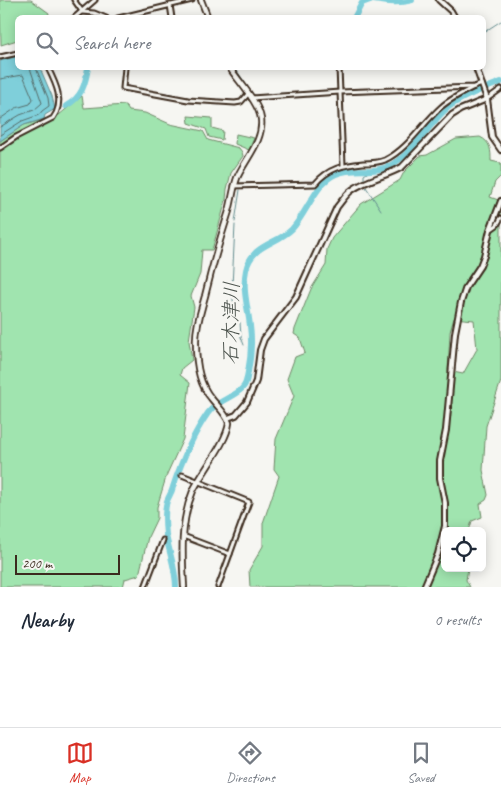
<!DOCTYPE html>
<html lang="en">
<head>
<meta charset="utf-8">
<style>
	body { margin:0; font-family:Caveat,"Klee One",sans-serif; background:#f2f2f3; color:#1f2937 }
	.controls { position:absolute; right:15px; bottom:15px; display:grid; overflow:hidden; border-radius:8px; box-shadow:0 2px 12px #0003 }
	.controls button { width:45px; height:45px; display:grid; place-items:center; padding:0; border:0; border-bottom:1px solid #e0e1e3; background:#fff; color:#1f2937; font:25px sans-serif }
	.scale { position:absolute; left:15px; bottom:12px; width:105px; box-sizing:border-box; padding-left:5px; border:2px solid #3b2a1e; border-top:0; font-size:14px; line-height:18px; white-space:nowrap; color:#3b2a1e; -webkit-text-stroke:4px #f6f6f2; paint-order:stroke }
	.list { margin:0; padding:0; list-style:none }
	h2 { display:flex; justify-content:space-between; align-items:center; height:65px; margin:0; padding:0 20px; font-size:21px }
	h2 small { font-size:16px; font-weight:400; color:#747a83 }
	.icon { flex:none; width:28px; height:28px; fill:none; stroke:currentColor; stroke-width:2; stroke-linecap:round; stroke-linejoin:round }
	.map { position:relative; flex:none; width:501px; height:587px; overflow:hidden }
	.search { position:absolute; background:#fff; box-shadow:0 2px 12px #0003; left:15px; right:15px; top:15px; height:55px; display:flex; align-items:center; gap:12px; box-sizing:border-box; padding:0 18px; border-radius:8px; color:#747a83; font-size:19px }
	.sheet { height:140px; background:#fff }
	nav { display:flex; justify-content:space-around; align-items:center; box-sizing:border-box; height:70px; border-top:1px solid #e0e1e3; background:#fff; font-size:14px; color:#747a83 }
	nav a { display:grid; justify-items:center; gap:2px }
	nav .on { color:#d93025 }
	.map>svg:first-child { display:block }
</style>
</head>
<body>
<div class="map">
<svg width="501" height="587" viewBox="0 0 501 587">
	<rect width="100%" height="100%" fill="#f6f6f2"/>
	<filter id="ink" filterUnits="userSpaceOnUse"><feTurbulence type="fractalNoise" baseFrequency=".02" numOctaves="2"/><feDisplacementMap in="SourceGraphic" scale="10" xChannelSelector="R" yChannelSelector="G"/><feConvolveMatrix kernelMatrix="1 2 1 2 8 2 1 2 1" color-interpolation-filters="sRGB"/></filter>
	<g filter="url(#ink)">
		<g fill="#a0e4af" stroke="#6e8766" fill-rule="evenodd">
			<polygon points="0,0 31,0 49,13 48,17 18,18 17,40 1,45"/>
			<polygon points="82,96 84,108 125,105 129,111 145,113 170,124 203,131 208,140 239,148 242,152 243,156 231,173 227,189 226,200 212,250 202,250 200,274 191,296 194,307 189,341 192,360 182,368 180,375 190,383 183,439 167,474 157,507 157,518 148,537 139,575 125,579 123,587 0,587 0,141 24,125 59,115"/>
			<polygon points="188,116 212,118 212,128 223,131 222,140 209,137 206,129 189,123"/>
			<polygon points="236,134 254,138 249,150 235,144"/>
			<path d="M480,137C491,142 491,151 491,161L500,163L501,165V176L495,182L490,197L501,201V381L486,426L483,470L488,495L486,500L480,504L482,517L472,521L469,531H445V568H468L466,580L470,587H250L249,570L263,546V523L279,476L274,469L276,439L294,396L287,379L295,357L305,353L300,338L294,334L295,329L311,289L326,265L327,249L332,238L361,204L400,180L404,172L420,156L427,155L456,139ZM454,318L474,320L477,349L463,374L448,371L450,332Z"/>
		</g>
		<polygon fill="#7fcfda" stroke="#648d8f" points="17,56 18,68 40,68 52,96 55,109 45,115 44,119 24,125 0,141 0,61"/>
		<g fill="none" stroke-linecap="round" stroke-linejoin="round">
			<g stroke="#566c69" stroke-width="1">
				<polyline points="0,79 23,75 33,99 30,104 16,108 0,119"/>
				<polyline points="0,127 20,115 34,110 42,103 30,68"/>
				<polyline points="0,135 22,121 39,115 42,111 49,106 48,98 36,68"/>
			</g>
			<g stroke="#648d8f" stroke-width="1">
				<polyline points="484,32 501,21"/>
				<polyline points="235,68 252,93"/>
				<polyline points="364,179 364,175 370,171"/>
				<polyline points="366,187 381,210"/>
				<polyline points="235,222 240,190"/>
				<polyline points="232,287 235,225"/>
				<polyline points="232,289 235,317 240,322 241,337 244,345"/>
			</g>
			<g stroke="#7fcfda" stroke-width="6">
				<path d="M374,0C387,2 398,4 412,0"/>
				<polyline points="354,18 362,3 370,0"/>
				<path d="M66,106C82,97 85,85 88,68"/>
				<path d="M176,587C176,569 169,552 166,535C165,525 164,511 167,501C169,496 172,492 173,487C182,460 192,436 208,413C218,399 237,397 244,386C247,382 247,376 248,372C251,357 252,341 250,326C248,308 242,289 246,270C252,244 276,245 292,229C307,213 316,182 336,174C354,166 374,175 391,165C414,152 426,128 444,111C459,97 482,90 501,82"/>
			</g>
			<g stroke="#3b2a1e" stroke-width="7">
				<g id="minor">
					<polyline points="74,0 81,10"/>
					<polyline points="170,5 172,18"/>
					<polyline points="82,12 94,13 106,18"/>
					<polyline points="74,18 95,0"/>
					<polyline points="118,18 192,0"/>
					<polyline points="0,57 18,53"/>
					<polyline points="125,68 123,88 188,100 235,103 241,102 248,94"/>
					<polyline points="339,68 343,165"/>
					<polyline points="251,98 340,92 474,87 482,84"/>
					<polyline points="487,99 501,89"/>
					<path d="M0,148L16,137L53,118C65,102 56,84 48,68"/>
					<path d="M234,186L315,184C328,168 344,165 363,163C371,163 378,163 385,160C408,149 422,124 441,107C450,99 462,93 474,87"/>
					<polyline points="490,230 497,225 501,218"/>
					<polyline points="182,475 249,502 218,587"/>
					<polyline points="183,536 230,554"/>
					<polyline points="145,587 163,540"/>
				</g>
			</g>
			<g stroke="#3b2a1e" stroke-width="8">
				<g id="tertiary">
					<polyline points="439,0 451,11 455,18"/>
					<polyline points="476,68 487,99 492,137 501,150"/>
					<path d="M228,418L236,415L247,402L256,381L260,350L264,339L296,297L337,207C342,201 346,194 352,190C367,179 387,176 402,167L452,115L460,110L487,99"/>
					<polyline points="424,587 438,554 445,526 445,503 440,478 440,461 446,430 455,333 461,302 466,287 480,266 484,256 490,230 501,201"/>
				</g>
			</g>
			<g stroke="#3b2a1e" stroke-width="8">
				<g id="secondary">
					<polyline points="201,0 208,18"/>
					<path d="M184,587C182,555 180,522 193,491C202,472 227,442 229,423C226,413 217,406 211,398C199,384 196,362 196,344C195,328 201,311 205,296C212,267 220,239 229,211C232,201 233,189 237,178C245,159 264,141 261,119C259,103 239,82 230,68"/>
				</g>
			</g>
			<use href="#minor" stroke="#f6f6f2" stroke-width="3"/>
			<use href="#tertiary" stroke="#f6f6f2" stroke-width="4"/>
			<use href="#secondary" stroke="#f6f6f2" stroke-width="4.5"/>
		</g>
	</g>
	<g text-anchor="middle" stroke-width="5" stroke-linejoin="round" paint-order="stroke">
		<g font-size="21" font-style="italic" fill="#4c534d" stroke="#f6f6f2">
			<text transform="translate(231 323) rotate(-89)" y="7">石木津川</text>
		</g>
	</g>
</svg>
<div class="controls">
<button><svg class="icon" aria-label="locate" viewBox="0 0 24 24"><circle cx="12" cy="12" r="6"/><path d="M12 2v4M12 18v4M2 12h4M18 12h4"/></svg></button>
</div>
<div class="scale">200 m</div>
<div class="search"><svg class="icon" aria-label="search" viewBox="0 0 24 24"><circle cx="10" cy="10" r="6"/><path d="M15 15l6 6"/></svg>Search here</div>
</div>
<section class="sheet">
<h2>Nearby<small>0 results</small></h2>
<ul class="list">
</ul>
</section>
<nav>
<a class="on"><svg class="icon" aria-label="map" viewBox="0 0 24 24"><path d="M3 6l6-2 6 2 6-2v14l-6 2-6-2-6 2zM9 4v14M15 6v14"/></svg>Map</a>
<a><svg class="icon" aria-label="directions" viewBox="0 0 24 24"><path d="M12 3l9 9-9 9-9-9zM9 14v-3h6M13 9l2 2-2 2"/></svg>Directions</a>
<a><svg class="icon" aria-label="saved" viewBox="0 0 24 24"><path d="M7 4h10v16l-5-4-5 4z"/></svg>Saved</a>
</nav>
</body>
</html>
